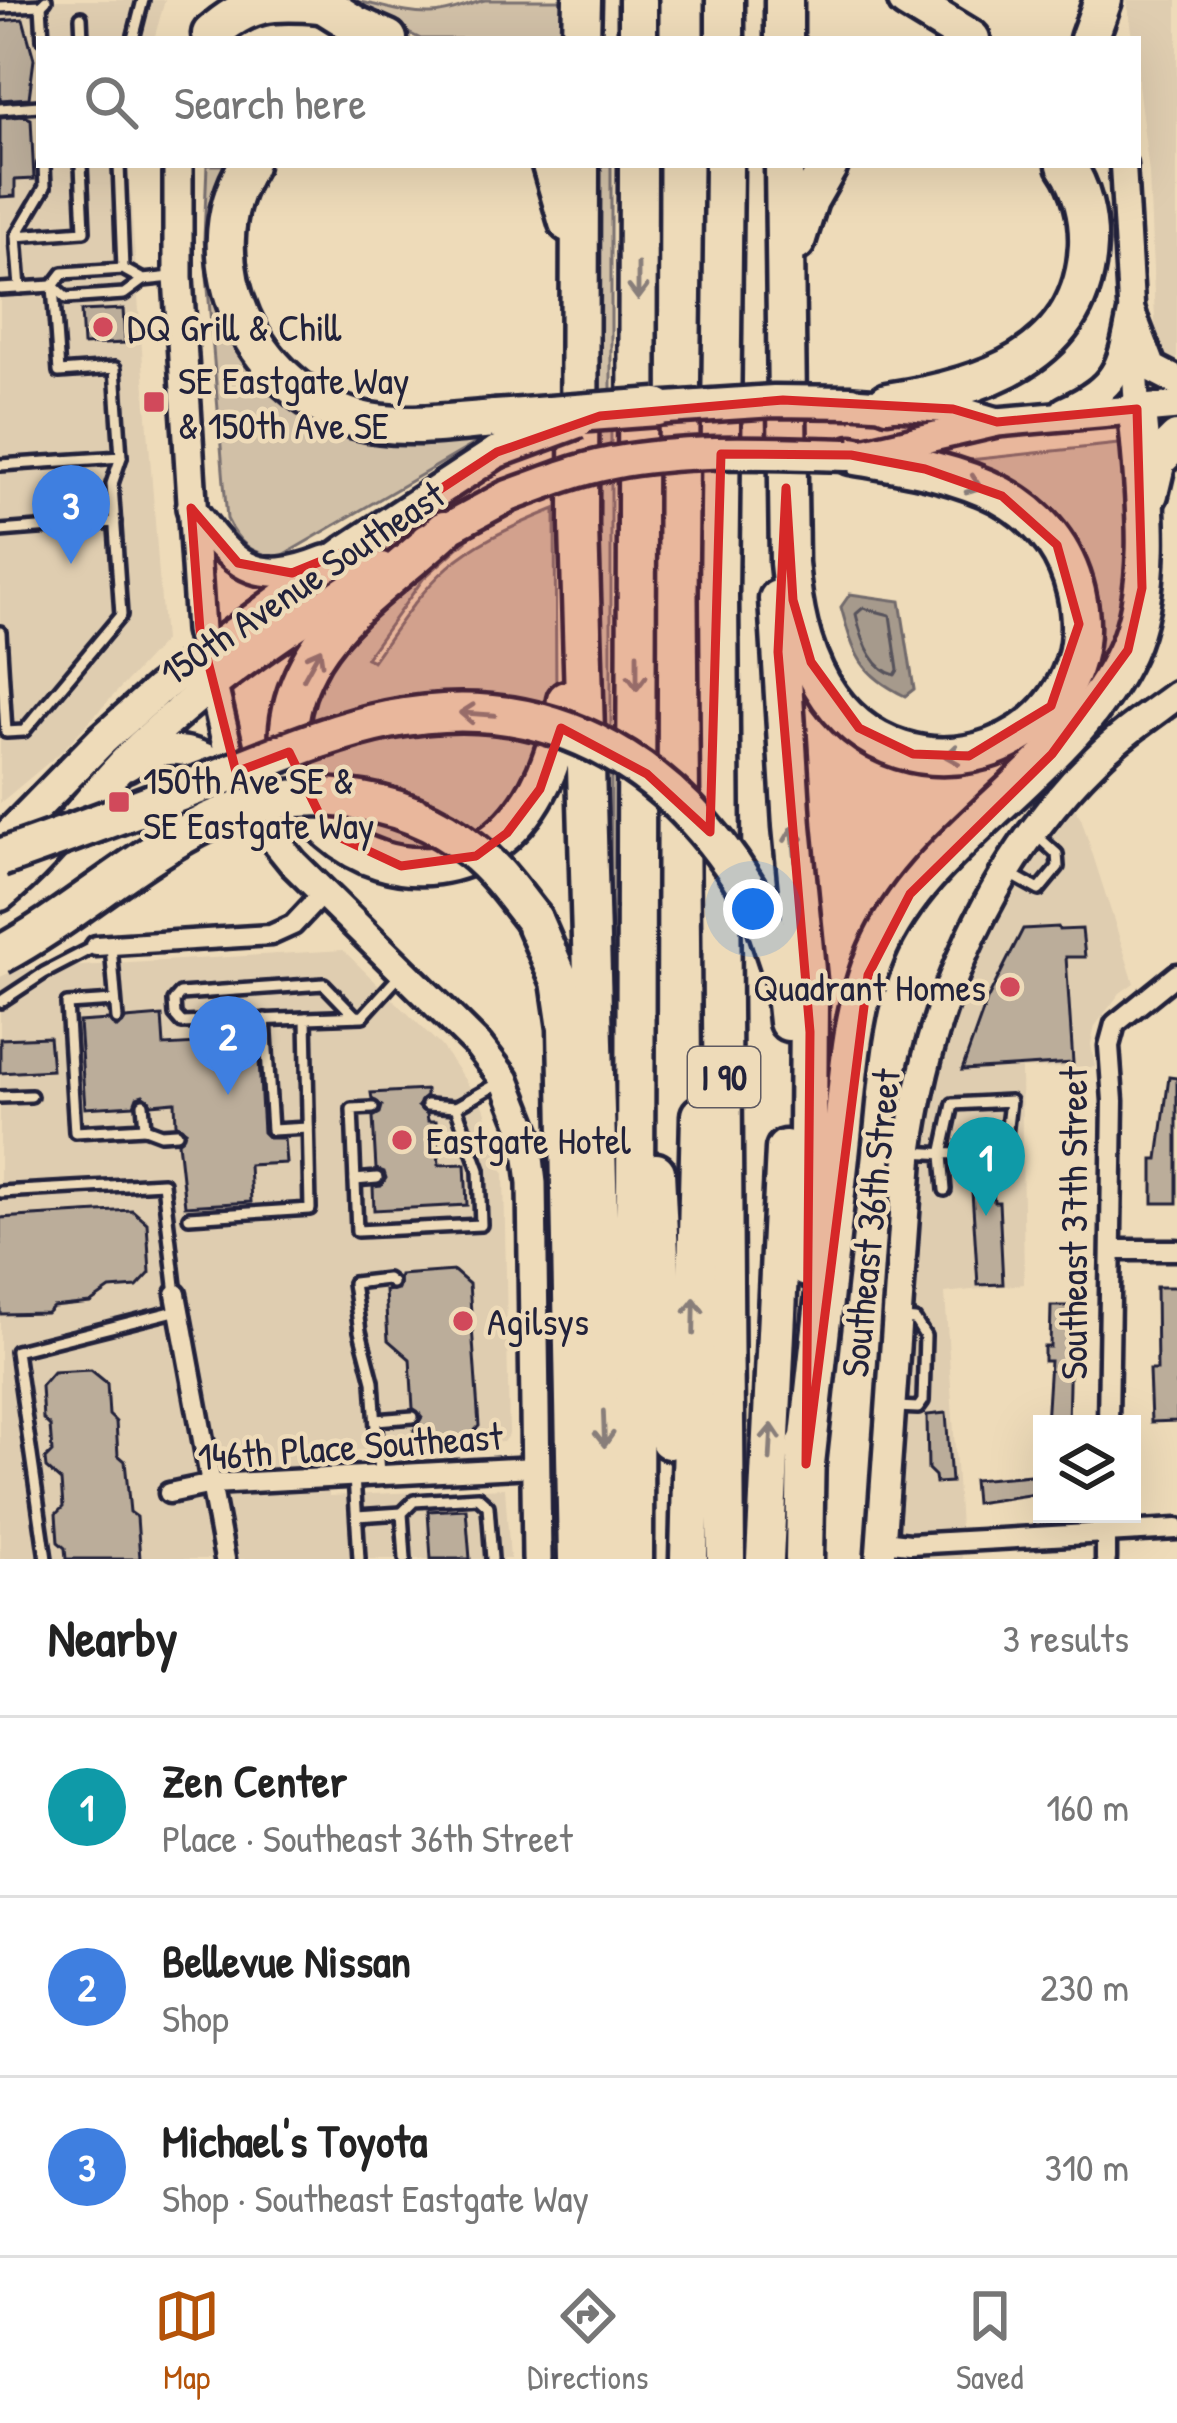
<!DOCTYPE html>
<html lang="en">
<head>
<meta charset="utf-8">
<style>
	body { margin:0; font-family:"Patrick Hand",sans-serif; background:#f2f2f2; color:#222 }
	.controls { position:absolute; right:36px; bottom:36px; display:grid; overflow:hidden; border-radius:0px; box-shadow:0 12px 48px #0002 }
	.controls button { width:108px; height:108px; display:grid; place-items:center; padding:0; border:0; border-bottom:3px solid #e0e0e0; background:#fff; color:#222; font:60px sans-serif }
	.you { position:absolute; left:753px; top:909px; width:42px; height:42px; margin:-30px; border:9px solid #fff; border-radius:50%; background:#1a73e8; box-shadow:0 0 0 18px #1a73e833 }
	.badge { display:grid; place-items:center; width:78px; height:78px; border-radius:50%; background:#b45309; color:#fff; font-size:39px; font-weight:700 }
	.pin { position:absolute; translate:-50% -99px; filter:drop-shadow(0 3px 6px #0008) }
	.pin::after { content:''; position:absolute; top:63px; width:42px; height:36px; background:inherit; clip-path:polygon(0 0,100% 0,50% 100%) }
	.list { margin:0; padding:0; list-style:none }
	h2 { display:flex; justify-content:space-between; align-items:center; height:156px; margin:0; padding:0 48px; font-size:51px }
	h2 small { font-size:39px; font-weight:400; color:#767676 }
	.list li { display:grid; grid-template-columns:78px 1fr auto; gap:36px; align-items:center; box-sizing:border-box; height:180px; padding:0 48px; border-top:3px solid #e0e0e0 }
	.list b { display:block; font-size:45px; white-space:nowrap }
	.list p { margin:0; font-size:39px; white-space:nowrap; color:#767676 }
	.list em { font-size:39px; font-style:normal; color:#767676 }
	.icon { flex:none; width:66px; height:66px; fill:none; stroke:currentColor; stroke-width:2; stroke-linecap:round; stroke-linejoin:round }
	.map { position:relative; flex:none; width:1177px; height:1559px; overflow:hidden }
	.search { position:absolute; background:#fff; box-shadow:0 12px 48px #0002; left:36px; right:36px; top:36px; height:132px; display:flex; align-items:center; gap:30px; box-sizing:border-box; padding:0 42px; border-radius:0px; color:#767676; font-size:45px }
	.sheet { height:696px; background:#fff }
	nav { display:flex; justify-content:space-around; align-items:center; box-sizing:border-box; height:168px; border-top:3px solid #e0e0e0; background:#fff; font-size:33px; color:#767676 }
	nav a { display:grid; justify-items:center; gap:6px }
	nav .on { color:#b45309 }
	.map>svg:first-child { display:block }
</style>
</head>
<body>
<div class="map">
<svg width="1177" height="1559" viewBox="0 0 1177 1559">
	<rect width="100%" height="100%" fill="#eedbb9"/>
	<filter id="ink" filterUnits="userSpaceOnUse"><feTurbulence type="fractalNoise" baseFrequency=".00833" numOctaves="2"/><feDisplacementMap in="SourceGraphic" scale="24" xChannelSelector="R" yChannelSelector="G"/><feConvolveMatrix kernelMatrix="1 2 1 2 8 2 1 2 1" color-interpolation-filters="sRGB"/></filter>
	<g filter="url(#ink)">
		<g fill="#dfcdb0">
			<polygon points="35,0 165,0 154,39 39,39 39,165 128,165 164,641 61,752 0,803 0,2"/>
			<polygon points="1127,0 1177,0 1177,367 1164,360 1156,344 1149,173 1138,84 1138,39 1132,39"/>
			<polygon points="1073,805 1081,818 1134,983 1120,993 1095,1026 1091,1044 1095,1067 1021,1069 1024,1284 945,1293 962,1559 895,1559 925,1129 937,1052 969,969 1015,886"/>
			<polygon points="343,950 441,1046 484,1107 504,1174 509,1434 503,1442 328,1452 329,1496 505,1488 510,1559 0,1559 0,977 16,970"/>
		</g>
		<g fill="#d1c0a7" stroke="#7a7171" stroke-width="3">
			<path d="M340,0C371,0 398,15 431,14C452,13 465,5 485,0C510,0 543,0 569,0L568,39H421Z"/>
			<path d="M207,165H234L225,184L272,385L495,432L280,557C251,554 239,544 227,519L204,239Z"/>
			<polygon points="597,165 611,165 611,1020 593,668"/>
			<polygon points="1128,443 1127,598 1102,669 1029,755 1021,744 1091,593 960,461"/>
			<path d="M555,509L556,699L536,768L485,834L417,854L354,833L313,779L300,734L328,655L427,566L467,540L423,579L366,658L373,661C436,570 451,551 555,509Z"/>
		</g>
		<path fill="#a69a8c" stroke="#716a6c" stroke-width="3" d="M850,594L900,601L914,689L905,696C859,674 854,654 841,607Z"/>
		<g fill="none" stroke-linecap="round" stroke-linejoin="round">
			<path stroke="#57525b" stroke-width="3" d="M863,608L890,615L898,670L895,675C871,669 861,637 856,614Z"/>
		</g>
		<g fill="#bbad9a" stroke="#22223b" stroke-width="3">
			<polygon points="23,19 34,59 29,98 0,100 0,21"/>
			<polygon points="24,116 31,119 34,179 15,180 15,196 0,197 0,118"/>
			<polygon points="123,309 125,343 83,345 81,311"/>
			<polygon points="1058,927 1059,930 1082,929 1085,957 1066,957 1073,1063 962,1070 987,1000 1023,929"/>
			<polygon points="162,1016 164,1046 251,1041 252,1061 259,1060 263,1132 269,1138 284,1138 286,1163 249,1165 251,1202 185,1206 178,1142 186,1131 176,1124 175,1102 152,1104 143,1095 137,1097 134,1105 85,1108 79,1022 108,1020 117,1028 126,1019"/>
			<polygon points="49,1037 52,1070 0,1073 0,1039"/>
			<polygon points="1169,1077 1177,1078 1177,1203 1153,1203 1153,1159 1158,1159"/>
			<polygon points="426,1090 426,1096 418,1106 427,1114 428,1121 436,1121 439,1165 465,1164 467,1205 374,1210 373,1187 381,1186 386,1178 384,1172 376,1169 373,1117 380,1113 382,1106 372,1099 371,1093"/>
			<polygon points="993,1189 994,1202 999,1202 1003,1284 978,1285 972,1191"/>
			<polygon points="132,1210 147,1223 150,1273 137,1287 110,1289 90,1303 53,1307 47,1313 0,1314 0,1218"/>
			<polygon points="454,1271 469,1284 479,1426 464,1442 430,1444 414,1430 422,1417 413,1408 410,1359 388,1340 385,1291 398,1289 400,1275"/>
			<polygon points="1156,1287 1177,1287 1177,1421 1151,1422 1149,1370 1157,1370"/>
			<polygon points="1051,1306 1071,1306 1068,1424 1046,1424 1050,1361 1044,1361 1044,1347 1050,1347"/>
			<polygon points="91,1370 107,1383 109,1415 116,1422 118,1455 125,1461 130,1512 137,1517 140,1559 66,1559 65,1548 58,1542 56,1514 63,1507 61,1481 46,1468 45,1459 52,1452 50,1426 43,1419 41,1386 53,1372"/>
			<polygon points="946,1413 951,1482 936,1483 935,1476 928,1469 927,1415"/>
			<polygon points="1042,1474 1042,1493 975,1503 973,1480"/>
			<polygon points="466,1509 470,1559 431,1559 428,1511"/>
		</g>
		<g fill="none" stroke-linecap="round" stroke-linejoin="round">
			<g stroke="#22223b" stroke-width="18">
				<g id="service">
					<polyline points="41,5 43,39"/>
					<polyline points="0,7 41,5 46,0"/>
					<polyline points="81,17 82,39"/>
					<polyline points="133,39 143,0"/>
					<polyline points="0,109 39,106"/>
					<polyline points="119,165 123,269"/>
					<polyline points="16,236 84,231 81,165"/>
					<polyline points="20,288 16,236 45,187 44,165"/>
					<polyline points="0,289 53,286 66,298 124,294 143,280 172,277"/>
					<polyline points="0,465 121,457 115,368 59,372 53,286 63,273 123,269 143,280"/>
					<polyline points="0,531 115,522"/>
					<polyline points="0,632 6,732 24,731 121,615 112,484 121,457"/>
					<polyline points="1012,875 1039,890 1058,867 1057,854 1035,834"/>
					<polyline points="111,946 117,1019"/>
					<polyline points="115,1001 67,1004 75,1132 145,1128"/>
					<polyline points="0,1002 44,973 96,946"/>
					<polyline points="306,1018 182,1023 175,1015 174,1001 180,994 324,984 355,1016"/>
					<polyline points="265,1019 272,1130 308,1128"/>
					<polyline points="0,1097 31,1096"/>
					<polyline points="143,1104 145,1128 161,1134 177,1133"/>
					<polyline points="427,1105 456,1107 499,1083"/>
					<polyline points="373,1108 352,1109 357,1231 481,1225 479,1170 456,1107"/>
					<path d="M915,1152C945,1155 973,1154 1004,1152L1010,1101L953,1104L942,1155L945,1190"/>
					<polyline points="355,1180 377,1178"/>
					<polyline points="0,1192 163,1183 176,1294"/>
					<polyline points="189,1217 310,1209 306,1018 363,1016 402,973"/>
					<polyline points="896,1407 918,1408 923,1401 925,1336 915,1320 903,1319"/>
					<polyline points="376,1420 413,1417"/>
					<polyline points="379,1475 373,1381 360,1331 353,1283 387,1279 392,1283"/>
					<polyline points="354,1476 359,1559"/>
					<polyline points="357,1516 402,1513"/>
					<polyline points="46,1559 16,1351 179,1310"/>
					<polyline points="405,1559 402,1513 414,1501 478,1497 488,1506 492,1559"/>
				</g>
			</g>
			<g stroke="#22223b" stroke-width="27">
				<g id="minor">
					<polyline points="96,946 271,935 293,925 322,894"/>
					<polyline points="1112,1250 1177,1250"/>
					<polyline points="176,1294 225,1559"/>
					<polyline points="1108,1424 1113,1101 1109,1046 1115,1024 1177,974"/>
					<polyline points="169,1493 212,1484 535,1467"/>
					<polyline points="882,1541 910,1544 1177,1529"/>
					<polyline points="1106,1559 1106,1514"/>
				</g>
			</g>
			<g stroke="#22223b" stroke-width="33">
				<polyline id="tertiary" points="1123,165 1137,409"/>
			</g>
			<g stroke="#22223b" stroke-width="36">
				<g id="secondary">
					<polyline points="178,165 178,277 200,630 229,754 260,822 293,863 478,1045 505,1080 526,1133 532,1183 537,1559"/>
					<polyline points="1134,321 1152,368 1177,381"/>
					<polyline points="852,402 953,409 997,422"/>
					<path d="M1065,411C1118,386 1121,369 1132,315"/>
					<polyline points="867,452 997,422 1177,406"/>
					<path d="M191,508C233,564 253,589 325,560"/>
					<path d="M128,766C165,738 207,750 237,781"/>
					<path d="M880,1559L909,1151C928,1005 990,862 1097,758C1121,734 1150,715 1177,695"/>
				</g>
			</g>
			<g stroke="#22223b" stroke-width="39">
				<g id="primary">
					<polyline points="426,540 506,497"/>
					<polyline points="0,844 101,741 159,689 346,551 497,452"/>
					<path d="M0,895C55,851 93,790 145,742C215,676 300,621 381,568"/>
				</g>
			</g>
			<g stroke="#22223b" stroke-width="45">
				<g id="motorway">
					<polyline points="316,0 356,25 388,39"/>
					<polyline points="907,0 971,39"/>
					<path d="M211,34C248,1 271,0 320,4"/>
					<polyline points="581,39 582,0"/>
					<polyline points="638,39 638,0"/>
					<polyline points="725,39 725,0"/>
					<polyline points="784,39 784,0"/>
					<polyline points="1089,39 1103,0"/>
					<path d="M248,165C190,260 252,390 356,419C400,431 450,422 495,419"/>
					<polyline points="551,165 568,223"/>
					<polyline points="580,165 579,526 609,1559"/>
					<polyline points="724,165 719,596 726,1559"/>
					<path d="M784,165L789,563C793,606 800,647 822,685C903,822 1111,745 1076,592C1066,549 1039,516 1000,495C954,471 902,464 851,455"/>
					<polyline points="796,242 809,200 829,165"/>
					<path d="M887,402C980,388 1083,358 1088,245C1089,218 1082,188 1066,165"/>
					<polyline points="1149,494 1157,460 1177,440"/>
					<path d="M444,530C400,572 345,606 313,658C198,850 523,991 566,700"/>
					<polyline points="778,599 792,826 809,1001 807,1268"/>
					<polyline points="763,916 783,976 788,1022"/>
					<polyline points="533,919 560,981 567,1028 577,1559"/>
					<polyline points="656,1172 669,1440"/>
					<path d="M806,1464C818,1362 829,1259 840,1156C848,1089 849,1014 877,951C902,894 947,852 991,811C1041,764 1097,716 1126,652C1158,583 1143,482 1137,409"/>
					<polyline points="634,1559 638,165"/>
					<polyline points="689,1559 700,1115"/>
					<polyline points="765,1559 785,1149"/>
					<polyline points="804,1559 806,1444"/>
				</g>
			</g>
			<use href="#service" stroke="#eedbb9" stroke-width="9"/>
			<use href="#minor" stroke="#eedbb9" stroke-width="18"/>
			<use href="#tertiary" stroke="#eedbb9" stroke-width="24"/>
			<use href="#secondary" stroke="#eedbb9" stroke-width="27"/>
			<use href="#primary" stroke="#eedbb9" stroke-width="30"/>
			<use href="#motorway" stroke="#eedbb9" stroke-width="36"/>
			<g stroke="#22223b" stroke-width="39" stroke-linecap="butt">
				<g id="primary-bridge">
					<polyline points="637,410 774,401 852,402"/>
					<polyline points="497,452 578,422"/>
					<path d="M506,497C541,484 575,470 612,463C690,448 772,453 851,455"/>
				</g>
			</g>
			<g stroke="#22223b" stroke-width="45" stroke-linecap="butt">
				<g id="motorway-bridge">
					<polyline points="495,419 657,407"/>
					<path d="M0,858C72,833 144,806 215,779C271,758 329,732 388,720C557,686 686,771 763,916"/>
					<path d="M0,955C73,916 135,857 210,821C293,782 399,791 472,850C496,869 514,895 533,919"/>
				</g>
			</g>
			<use href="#primary-bridge" stroke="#eedbb9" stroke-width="30"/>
			<use href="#motorway-bridge" stroke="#eedbb9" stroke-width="36"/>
		</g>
		<defs><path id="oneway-shaft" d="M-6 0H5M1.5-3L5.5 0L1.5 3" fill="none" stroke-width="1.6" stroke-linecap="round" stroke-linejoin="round" transform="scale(3)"/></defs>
		<g stroke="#887e7a">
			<use href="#oneway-shaft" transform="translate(638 282) rotate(90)"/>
			<use href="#oneway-shaft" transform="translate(965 482) rotate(20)"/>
			<use href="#oneway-shaft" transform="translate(312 664) rotate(-61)"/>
			<use href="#oneway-shaft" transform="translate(637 672) rotate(90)"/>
			<use href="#oneway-shaft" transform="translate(477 714) rotate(-176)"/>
			<use href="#oneway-shaft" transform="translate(962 754) rotate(172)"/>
			<use href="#oneway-shaft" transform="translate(794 844) rotate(-96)"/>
			<use href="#oneway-shaft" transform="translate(694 1316) rotate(-89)"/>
			<use href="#oneway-shaft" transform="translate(604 1429) rotate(88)"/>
			<use href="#oneway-shaft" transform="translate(771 1442) rotate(-87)"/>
		</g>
	</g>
	<path fill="#d62828" fill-opacity="0.2" stroke="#d62828" stroke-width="9" stroke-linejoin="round" d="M783,400L953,409L997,422L1137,409L1142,588L1128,650L1052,754L910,894L868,975L806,1464L810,1032L778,652L786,488L793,600L811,662L859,728L913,754L969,756L1051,706L1079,624L1057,545L1002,496L925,469L851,455L721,454L710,832L647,774L561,728L540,789L507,833L476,856L401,866L328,832L289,752L236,772L200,630L191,508L238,563L292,573L346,551L497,452L600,416Z"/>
	<g fill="#d1495b" stroke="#eedbb9" stroke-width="4.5">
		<circle cx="103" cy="327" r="12"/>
		<rect x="142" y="390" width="24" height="24" rx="6"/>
		<rect x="107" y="790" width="24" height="24" rx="6"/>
		<circle cx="1010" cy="987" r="12"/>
		<circle cx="402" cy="1140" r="12"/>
		<circle cx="463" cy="1321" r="12"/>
	</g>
	<g text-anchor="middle" stroke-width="9" stroke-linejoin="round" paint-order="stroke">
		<rect fill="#eedbb9" stroke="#5f5a61" stroke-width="3" x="688" y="1047" width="72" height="60" rx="9"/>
		<g font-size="36" font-weight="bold" fill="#22223b">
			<text x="724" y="1090">I 90</text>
		</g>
		<g font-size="39" fill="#22223b" stroke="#eedbb9" text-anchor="start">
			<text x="127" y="341">DQ Grill &amp; Chill</text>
			<text x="178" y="394">SE Eastgate Way<tspan x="178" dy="45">&amp; 150th Ave SE</tspan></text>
			<text x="143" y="794">150th Ave SE &amp;<tspan x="143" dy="45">SE Eastgate Way</tspan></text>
			<text x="986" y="1001" text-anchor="end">Quadrant Homes</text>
			<text x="426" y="1154">Eastgate Hotel</text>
			<text x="487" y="1335">Agilsys</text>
		</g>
		<g font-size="39" fill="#22223b" stroke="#eedbb9">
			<text transform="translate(302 583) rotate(-34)" y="14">150th Avenue Southeast</text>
			<text transform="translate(870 1223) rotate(-84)" y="14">Southeast 36th Street</text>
			<text transform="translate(1073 1223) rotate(-90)" y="14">Southeast 37th Street</text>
			<text transform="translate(350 1446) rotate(-4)" y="14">146th Place Southeast</text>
		</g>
	</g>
</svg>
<div class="controls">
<button><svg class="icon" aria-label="layers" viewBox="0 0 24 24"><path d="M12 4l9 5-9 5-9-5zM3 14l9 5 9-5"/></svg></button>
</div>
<div class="you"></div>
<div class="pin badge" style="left:986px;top:1216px;background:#0f9aa8">1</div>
<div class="pin badge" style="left:228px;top:1095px;background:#3f7fe0">2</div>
<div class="pin badge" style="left:71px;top:564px;background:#3f7fe0">3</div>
<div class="search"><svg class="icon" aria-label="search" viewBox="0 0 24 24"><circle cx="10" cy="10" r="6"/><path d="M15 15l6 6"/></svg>Search here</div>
</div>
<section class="sheet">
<h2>Nearby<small>3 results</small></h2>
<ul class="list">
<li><span class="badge" style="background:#0f9aa8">1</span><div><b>Zen Center</b><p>Place · Southeast 36th Street</p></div><em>160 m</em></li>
<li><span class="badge" style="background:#3f7fe0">2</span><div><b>Bellevue Nissan</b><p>Shop</p></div><em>230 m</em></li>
<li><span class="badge" style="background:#3f7fe0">3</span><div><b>Michael's Toyota</b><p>Shop · Southeast Eastgate Way</p></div><em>310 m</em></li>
</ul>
</section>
<nav>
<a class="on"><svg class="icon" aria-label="map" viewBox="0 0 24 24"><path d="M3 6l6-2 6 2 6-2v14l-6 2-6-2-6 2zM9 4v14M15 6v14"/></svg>Map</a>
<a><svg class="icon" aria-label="directions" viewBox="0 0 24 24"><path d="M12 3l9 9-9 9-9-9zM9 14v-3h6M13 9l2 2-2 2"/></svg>Directions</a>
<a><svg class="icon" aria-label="saved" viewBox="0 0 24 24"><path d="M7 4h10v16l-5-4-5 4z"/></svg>Saved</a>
</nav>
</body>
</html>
